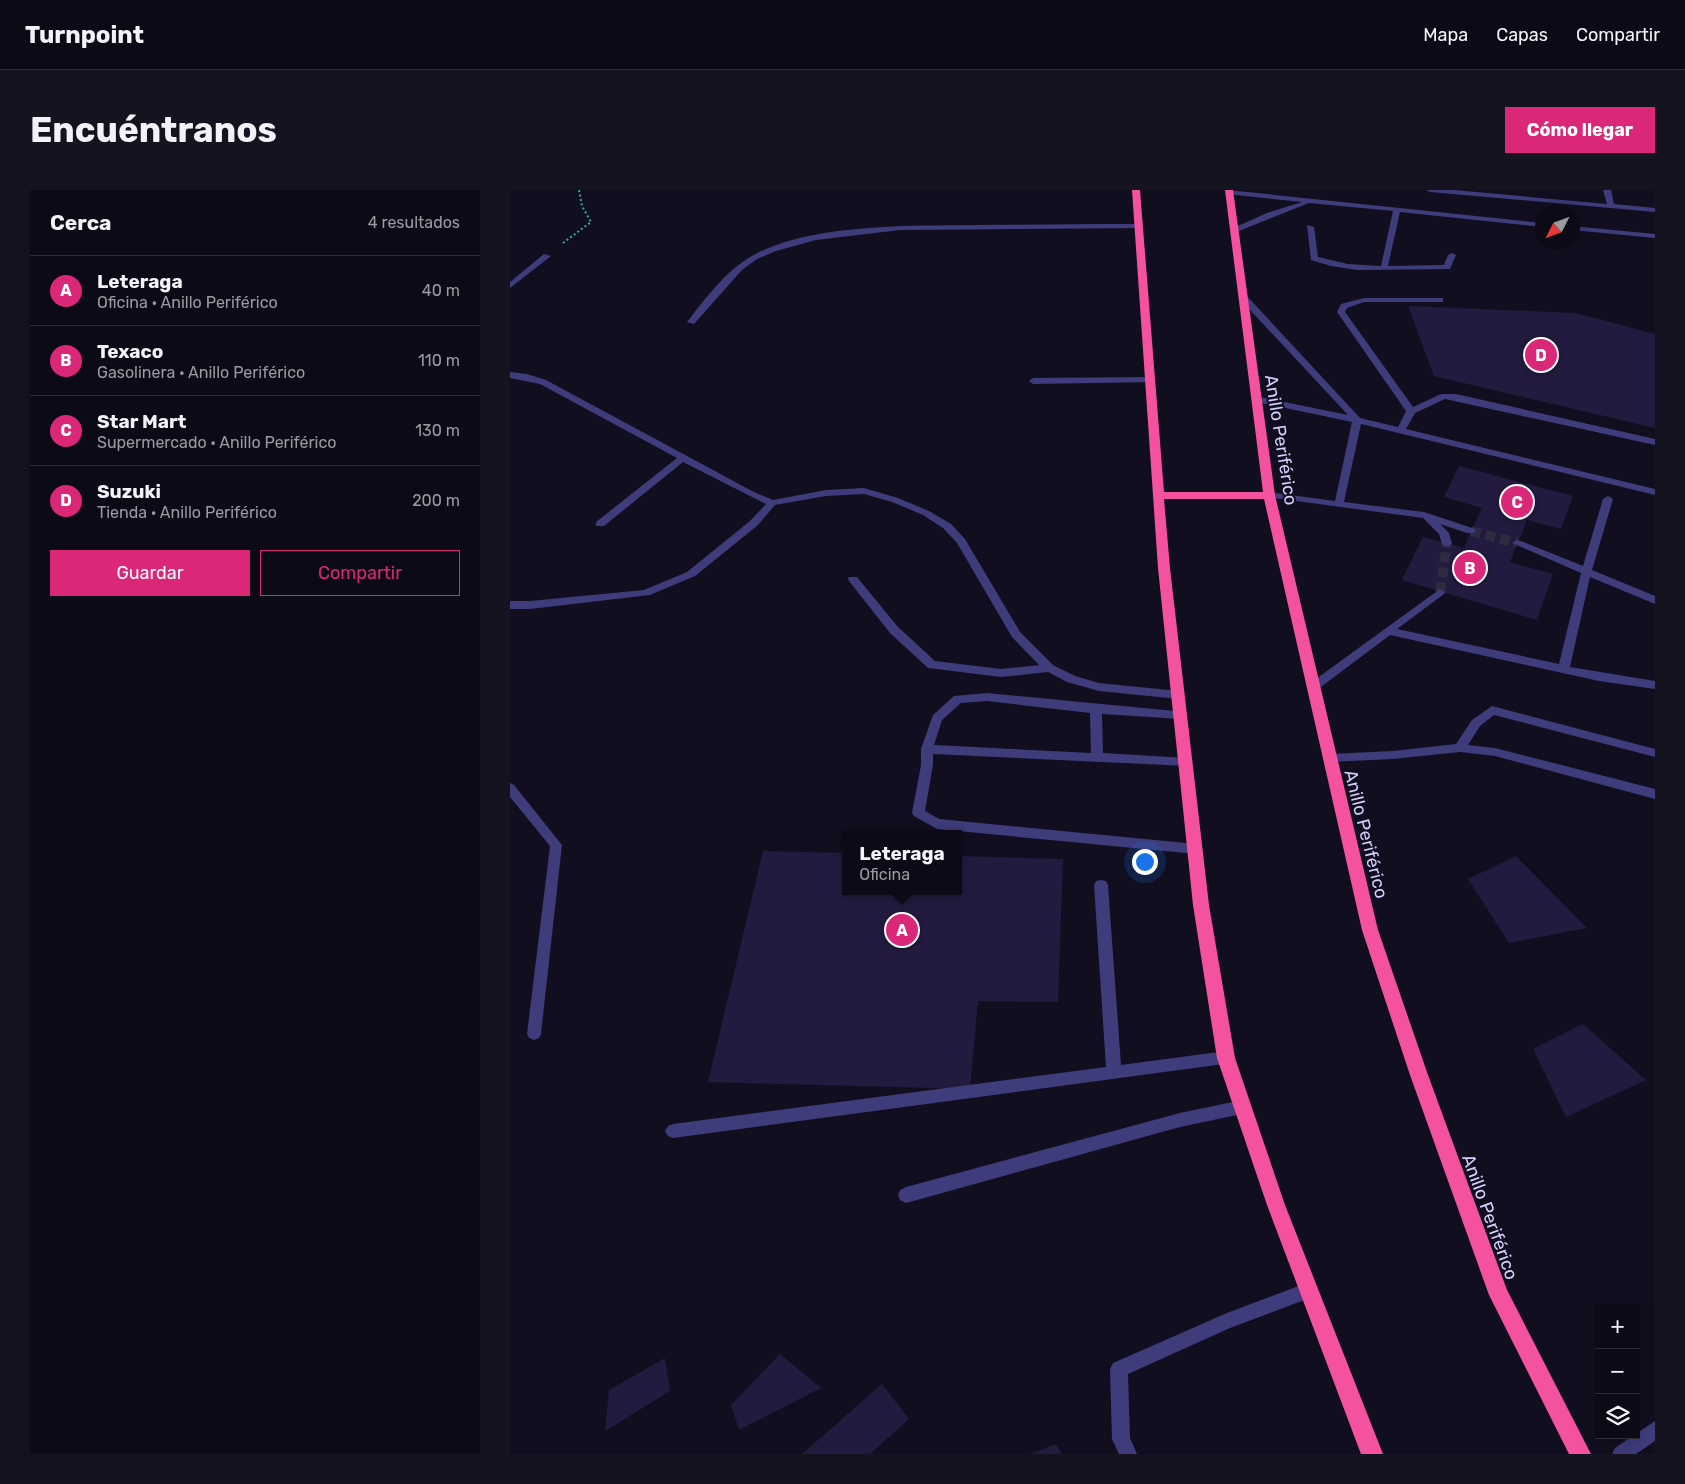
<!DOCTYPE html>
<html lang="es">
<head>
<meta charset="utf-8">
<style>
	body { margin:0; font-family:Rubik,sans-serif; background:#161320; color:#f1f3f6 }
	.controls { position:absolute; right:15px; bottom:15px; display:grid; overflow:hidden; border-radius:0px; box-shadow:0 5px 20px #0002 }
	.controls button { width:45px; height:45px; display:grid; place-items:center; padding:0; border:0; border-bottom:1px solid #2d2b36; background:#0d0a17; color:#f1f3f6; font:25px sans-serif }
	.compass { position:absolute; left:1025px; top:15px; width:45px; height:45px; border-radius:50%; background:#0d0a17; box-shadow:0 5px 20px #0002; rotate:228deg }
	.you { position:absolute; left:634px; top:671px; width:18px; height:18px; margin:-12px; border:4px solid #fff; border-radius:50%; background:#1a73e8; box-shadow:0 0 0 8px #1a73e833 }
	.badge { display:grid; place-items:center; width:32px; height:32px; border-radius:50%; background:#db2777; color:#fff; font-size:16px; font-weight:700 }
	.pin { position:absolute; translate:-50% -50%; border:2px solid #fff; box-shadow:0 1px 5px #0006 }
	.popup { position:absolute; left:332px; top:640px; width:120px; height:65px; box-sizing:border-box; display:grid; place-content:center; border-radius:0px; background:#0d0a17; filter:drop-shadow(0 1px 4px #0005); font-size:16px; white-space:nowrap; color:#9a9aa1 }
	.popup b { font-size:19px; color:#f1f3f6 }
	.popup::after { content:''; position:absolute; left:50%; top:100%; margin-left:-10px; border:10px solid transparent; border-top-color:#0d0a17 }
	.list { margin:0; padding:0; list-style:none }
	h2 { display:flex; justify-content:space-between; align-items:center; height:65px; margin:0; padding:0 20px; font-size:21px }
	h2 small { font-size:16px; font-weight:400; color:#9a9aa1 }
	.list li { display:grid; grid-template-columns:32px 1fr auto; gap:15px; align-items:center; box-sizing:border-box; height:70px; padding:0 20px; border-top:1px solid #2d2b36 }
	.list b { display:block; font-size:19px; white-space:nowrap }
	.list p { margin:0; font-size:16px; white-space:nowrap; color:#9a9aa1 }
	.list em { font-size:16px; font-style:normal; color:#9a9aa1 }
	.actions { display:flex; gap:10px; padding:15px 20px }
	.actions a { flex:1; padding:11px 0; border:1px solid #db2777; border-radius:0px; text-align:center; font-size:18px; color:#db2777 }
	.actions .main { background:#db2777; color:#fff }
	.icon { flex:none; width:28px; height:28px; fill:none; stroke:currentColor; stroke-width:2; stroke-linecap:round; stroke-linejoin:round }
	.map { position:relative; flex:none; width:1145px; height:1264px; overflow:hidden; border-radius:0px }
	header { display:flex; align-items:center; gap:30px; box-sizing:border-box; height:70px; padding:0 25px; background:#0d0a17; border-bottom:1px solid #2d2b36 }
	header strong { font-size:24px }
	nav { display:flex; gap:28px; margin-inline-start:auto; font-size:18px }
	.intro { display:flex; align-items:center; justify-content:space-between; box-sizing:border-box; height:120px; padding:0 30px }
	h1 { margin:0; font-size:35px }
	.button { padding:12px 22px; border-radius:0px; background:#db2777; color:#fff; font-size:18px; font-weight:700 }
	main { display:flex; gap:30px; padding:0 30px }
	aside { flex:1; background:#0d0a17; border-radius:0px; box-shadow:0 5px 20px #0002 }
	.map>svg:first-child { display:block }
</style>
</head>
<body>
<header>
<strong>Turnpoint</strong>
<nav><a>Mapa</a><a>Capas</a><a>Compartir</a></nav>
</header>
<div class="intro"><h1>Encuéntranos</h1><a class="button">Cómo llegar</a></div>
<main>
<aside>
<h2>Cerca<small>4 resultados</small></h2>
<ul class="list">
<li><span class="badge">A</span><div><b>Leteraga</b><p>Oficina · Anillo Periférico</p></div><em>40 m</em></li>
<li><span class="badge">B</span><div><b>Texaco</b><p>Gasolinera · Anillo Periférico</p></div><em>110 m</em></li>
<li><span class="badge">C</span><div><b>Star Mart</b><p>Supermercado · Anillo Periférico</p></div><em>130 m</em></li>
<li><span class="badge">D</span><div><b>Suzuki</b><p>Tienda · Anillo Periférico</p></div><em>200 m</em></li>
</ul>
<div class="actions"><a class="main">Guardar</a><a>Compartir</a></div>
</aside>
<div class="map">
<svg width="1145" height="1264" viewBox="0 0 1145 1264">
	<rect width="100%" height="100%" fill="#110e1f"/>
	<g fill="#221b3f">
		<polygon points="898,116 1065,123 1145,144 1145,238 924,186"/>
		<polygon points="949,276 1063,306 1051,339 1017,330 1000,372 1043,384 1027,430 892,390 913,347 954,358 972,318 934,307"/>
		<polygon points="253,661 336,663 336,701 448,701 448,666 553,669 548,812 468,811 460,899 198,892"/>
		<polygon points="1006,666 1077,738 999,753 958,689"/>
		<polygon points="1073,834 1136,890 1056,927 1023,859"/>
		<polygon points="270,1164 311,1198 229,1240 221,1215"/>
		<polygon points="155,1168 160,1201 95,1241 99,1200"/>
		<polygon points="372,1194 399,1229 360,1264 292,1264"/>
		<polygon points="546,1254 552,1264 520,1264"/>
	</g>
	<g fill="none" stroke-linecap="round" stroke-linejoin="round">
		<g stroke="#2e2b40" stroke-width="10" stroke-dasharray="10 5" stroke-linecap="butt">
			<polyline points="961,341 1007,353"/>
			<polyline points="930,402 937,354"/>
		</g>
		<polyline stroke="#35a9a2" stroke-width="2" stroke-dasharray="2 2.5" stroke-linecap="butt" points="53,53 81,32 72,16 69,0"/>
		<g fill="#3e3c7b" fill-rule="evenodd">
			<polygon points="718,0 1032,33 1032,37 890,22 878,76 934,75 938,65 942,63 946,65 940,79 847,80 821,76 801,70 797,35 804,37 808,67 838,74 871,76 883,21 799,13 724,43 721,43 721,39 757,23 792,12 716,4 715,2"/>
			<polygon points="916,0 944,0 1097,14 1093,0 1101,0 1104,14 1145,18 1145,22 920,2"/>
			<path d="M628,34L632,36L631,38L390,40L306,50L266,61L247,69L232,80L184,134L177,132C195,109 215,82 240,67C298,33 402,36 468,35C521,35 575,34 628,34Z"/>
			<polygon points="1062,36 1145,44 1145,48 1062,40"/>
			<polygon points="34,64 41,66 0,98 0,92"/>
			<polygon points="729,104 735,104 850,228 888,237 896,221 827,122 831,114 854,108 933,108 933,112 854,112 837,118 835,122 903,217 931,204 946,204 1145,249 1145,255 935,209 905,223 896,239 1145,299 1145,305 851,234 834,312 914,322 965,339 965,343 957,343 930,334 939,343 942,354 937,357 932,354 929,344 913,328 756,307 754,305 759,302 825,311 842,232 742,211 741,209 745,206 838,225 729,108"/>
			<polygon points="0,182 17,184 36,190 242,301 263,310 316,300 354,298 388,308 419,321 441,334 455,349 510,442 543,475 565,486 589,493 669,501 675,505 669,509 589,501 557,492 538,482 491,487 418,478 380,443 339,391 338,389 339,387 347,387 388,437 425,471 491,479 529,475 502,447 447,353 433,338 413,325 382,312 354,304 316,306 265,315 248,335 185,386 140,405 20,419 0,419 0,411 20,411 134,400 177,382 240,331 256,314 173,272 94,336 86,336 86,332 167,268 30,194 0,188"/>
			<polygon points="640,187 643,188 643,192 523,194 519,191 523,188"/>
			<polygon points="1098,306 1103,309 1082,380 1145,406 1145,414 1080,387 1060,477 1145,491 1145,499 1089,491 880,445 807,500 799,500 797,497 799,494 930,399 935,402 934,404 887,439 1049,474 1071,383 1002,353 1007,350 1011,351 1073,376 1093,309"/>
			<path d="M477,503L675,522L677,525L675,528L671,529L592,524L593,563L677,568L683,572L677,576L423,564V575L415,621L429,629L686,654L691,655L692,659L691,663L686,664L427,639L404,626L402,623L411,575V559L423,525L444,506ZM477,511L580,523L581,563L424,555L432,530L451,513Z"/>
			<polygon points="982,516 1145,559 1145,567 984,525 970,536 958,555 985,558 1145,599 1145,609 985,566 950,562 883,569 819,572 813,568 819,564 883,561 946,554 962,530"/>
			<polygon points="0,593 4,595 52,655 31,844 29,848 24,850 19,848 17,844 40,656 0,607"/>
			<polygon points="591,690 596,691 598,695 611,875 716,861 721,863 723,868 721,873 163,948 158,946 155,941 158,936 163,934 596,877 584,695 586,691"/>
			<polygon points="732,910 737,912 739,917 737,922 732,924 670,937 396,1013 390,1010 388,1005 390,1000 396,997 670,923"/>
			<polygon points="799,1092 805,1094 807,1100 805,1106 720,1138 618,1184 620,1248 627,1264 609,1264 602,1249 600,1179 603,1173 717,1123"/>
			<polygon points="1145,1231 1145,1251 1126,1264 1102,1264 1105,1258"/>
		</g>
		<polygon fill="#f4529f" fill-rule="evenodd" points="622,0 630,0 654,302 753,302 715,0 723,0 765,305 868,740 918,885 997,1100 1081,1264 1059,1264 979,1105 900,885 852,740 754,309 654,309 660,378 699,715 725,868 775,1015 873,1264 851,1264 757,1015 707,868 683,715 648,378"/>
	</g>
	<g text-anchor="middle" stroke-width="4" stroke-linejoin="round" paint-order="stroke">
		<g font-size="18" fill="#d4cffc" stroke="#110e1f">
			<text transform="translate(771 250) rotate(81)" y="6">Anillo Periférico</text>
			<text transform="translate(856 644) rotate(76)" y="6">Anillo Periférico</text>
			<text transform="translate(980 1027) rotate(70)" y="6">Anillo Periférico</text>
		</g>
	</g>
</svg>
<div class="controls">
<button>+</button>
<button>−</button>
<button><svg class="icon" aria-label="layers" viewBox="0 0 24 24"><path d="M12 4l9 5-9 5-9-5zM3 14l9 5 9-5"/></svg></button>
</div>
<svg class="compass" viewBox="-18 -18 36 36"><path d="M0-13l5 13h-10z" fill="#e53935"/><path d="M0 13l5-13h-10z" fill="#9a9aa1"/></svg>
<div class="you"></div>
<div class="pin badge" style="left:392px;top:740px">A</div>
<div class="popup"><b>Leteraga</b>Oficina</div>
<div class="pin badge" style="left:960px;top:378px">B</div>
<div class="pin badge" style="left:1007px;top:312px">C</div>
<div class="pin badge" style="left:1031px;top:165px">D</div>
</div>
</main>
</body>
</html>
